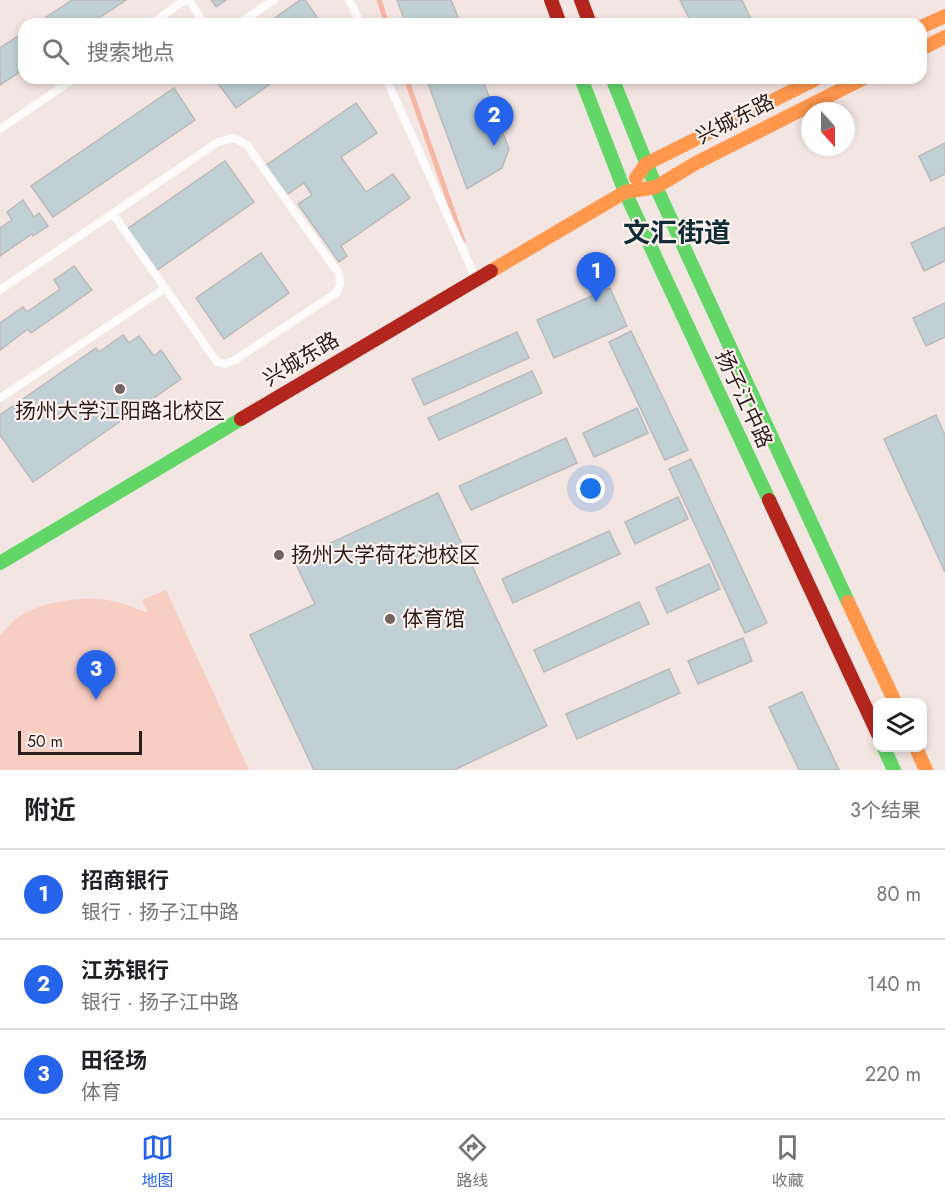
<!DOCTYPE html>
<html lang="zh">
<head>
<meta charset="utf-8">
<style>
	body { margin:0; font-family:Jost,"Noto Sans SC",sans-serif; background:#f6f6f6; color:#202124 }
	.controls { position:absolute; right:18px; bottom:18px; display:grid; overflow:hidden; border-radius:12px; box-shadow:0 3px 9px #0003 }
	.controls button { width:54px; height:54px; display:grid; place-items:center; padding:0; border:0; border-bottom:2px solid #e0e0e0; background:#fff; color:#202124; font:30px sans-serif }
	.compass { position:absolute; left:801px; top:102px; width:54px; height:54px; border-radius:50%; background:#fff; box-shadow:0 3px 9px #0003; rotate:159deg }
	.scale { position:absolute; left:18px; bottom:15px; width:124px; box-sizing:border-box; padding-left:6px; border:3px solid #2b1f1c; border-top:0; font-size:16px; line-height:21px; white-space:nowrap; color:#2b1f1c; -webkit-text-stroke:4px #fff2ee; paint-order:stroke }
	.you { position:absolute; left:591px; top:489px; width:21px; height:21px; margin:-15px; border:4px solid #fff; border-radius:50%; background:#1a73e8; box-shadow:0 0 0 9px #1a73e833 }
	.badge { display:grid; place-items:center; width:39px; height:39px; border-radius:50%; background:#2563eb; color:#fff; font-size:20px; font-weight:700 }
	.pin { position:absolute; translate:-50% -50px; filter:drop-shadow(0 2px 3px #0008) }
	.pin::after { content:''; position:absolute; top:32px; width:21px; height:18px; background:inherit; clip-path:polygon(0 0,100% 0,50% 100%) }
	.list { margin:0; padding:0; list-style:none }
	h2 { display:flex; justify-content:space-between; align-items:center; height:78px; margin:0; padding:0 24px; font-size:26px }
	h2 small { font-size:20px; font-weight:400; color:#757577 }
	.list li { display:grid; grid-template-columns:39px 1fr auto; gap:18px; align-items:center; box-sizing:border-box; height:90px; padding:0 24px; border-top:2px solid #e0e0e0 }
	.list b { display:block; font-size:22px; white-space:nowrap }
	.list p { margin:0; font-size:20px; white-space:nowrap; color:#757577 }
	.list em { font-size:20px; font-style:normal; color:#757577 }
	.icon { flex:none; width:33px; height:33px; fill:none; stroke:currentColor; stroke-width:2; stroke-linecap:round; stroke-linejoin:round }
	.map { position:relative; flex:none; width:945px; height:770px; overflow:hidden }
	.search { position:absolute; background:#fff; box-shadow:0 3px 9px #0003; left:18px; right:18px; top:18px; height:66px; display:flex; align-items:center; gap:15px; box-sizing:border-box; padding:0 21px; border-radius:18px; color:#757577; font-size:22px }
	.sheet { height:348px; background:#fff }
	nav { display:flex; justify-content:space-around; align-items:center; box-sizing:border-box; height:84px; border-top:2px solid #e0e0e0; background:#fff; font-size:16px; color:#757577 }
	nav a { display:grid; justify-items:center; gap:3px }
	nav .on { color:#2563eb }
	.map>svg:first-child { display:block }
</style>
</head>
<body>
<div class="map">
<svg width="945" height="770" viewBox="0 0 945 770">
	<rect width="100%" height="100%" fill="#f3e5e2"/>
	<path fill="#f8cdc2" d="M166,590L249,770H0V636C5,630 10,624 16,619C38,602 81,596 107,600C122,602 135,608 148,613L142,600Z"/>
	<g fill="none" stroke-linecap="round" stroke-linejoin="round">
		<g stroke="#f7b5a4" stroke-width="5">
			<polyline points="379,0 387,24"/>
			<polyline points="406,78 463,241"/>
		</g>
	</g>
	<g fill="#c0d0d4" stroke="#bababa" stroke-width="1.5">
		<polygon points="72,0 126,0 90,24 36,24"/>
		<polygon points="211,0 226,0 216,7"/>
		<polygon points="300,0 305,0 322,24 266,24"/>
		<polygon points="397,0 451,0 461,24 406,24"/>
		<polygon points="680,0 742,0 753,24 692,24"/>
		<polygon points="24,32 24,69 0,85 0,48"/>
		<polygon points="214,78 279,78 236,108"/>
		<polygon points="426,78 482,78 509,149 502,168 467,189"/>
		<polygon points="174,88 195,120 53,217 31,186"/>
		<polygon points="356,103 377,133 341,157 366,192 393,174 410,198 341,246 347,256 339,262 298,204 312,195 304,183 285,196 265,166"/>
		<polygon points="945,143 945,174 931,181 919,156"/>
		<polygon points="225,161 254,202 156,271 127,229"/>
		<polygon points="23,200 34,217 39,213 48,226 33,236 32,234 0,256 0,228 12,220 7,212"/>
		<polygon points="945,227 945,261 924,271 911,243"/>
		<polygon points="261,253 289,293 224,339 196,298"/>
		<polygon points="74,266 92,290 31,333 28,329 0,350 0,323 23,307 27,312 60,289 54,280"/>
		<polygon points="610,288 627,326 554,358 537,320"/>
		<polygon points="945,303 945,337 926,346 913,318"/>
		<polygon points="631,331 688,450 665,460 609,342"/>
		<polygon points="517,332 529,358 424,405 412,379"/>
		<polygon points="123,335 129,343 139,336 154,356 161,350 181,379 33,482 0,435 0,415 96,348 99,352"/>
		<polygon points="532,371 542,393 439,440 428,418"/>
		<polygon points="637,408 648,433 594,457 583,433"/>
		<polygon points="936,415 945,435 945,572 884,439"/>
		<polygon points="566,438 577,463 471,510 459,486"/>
		<polygon points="691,459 767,623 745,633 669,469"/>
		<polygon points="438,493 547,726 454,770 314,770 250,635 315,604 294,560"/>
		<polygon points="678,497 688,519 635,544 625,522"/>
		<polygon points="609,531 620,554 513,603 502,579"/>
		<polygon points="709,564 720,589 667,613 656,588"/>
		<polygon points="639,602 649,624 544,672 534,650"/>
		<polygon points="743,638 752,661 698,684 688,661"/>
		<polygon points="669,669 680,693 577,739 566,714"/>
		<polygon points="802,692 839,770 799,770 769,707"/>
	</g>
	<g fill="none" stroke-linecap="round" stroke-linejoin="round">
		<g stroke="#fdfbfb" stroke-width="8">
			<polyline points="189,0 204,24"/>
			<polyline points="349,0 361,24"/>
			<polyline points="151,24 185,0"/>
			<polyline points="238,24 274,0"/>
			<polyline points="386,78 476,279"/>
			<polyline points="0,129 75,78"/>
			<polyline points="0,290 218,142 234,138 247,145 339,274 340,284 336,293 235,360 225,364 217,362 113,214"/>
			<polyline points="0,398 164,289"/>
		</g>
		<g stroke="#63d668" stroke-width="14">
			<polyline points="581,78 625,192 769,500"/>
			<polyline points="612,78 656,187 848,602"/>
			<polyline points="0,563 241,419"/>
			<polyline points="884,748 894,770"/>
		</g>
		<g stroke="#ff974d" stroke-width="14">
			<polyline points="921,27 945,16"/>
			<polyline points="921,49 945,37"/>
			<polyline points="636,178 646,164 818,78"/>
			<polyline points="491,271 625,192 656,187 696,163 864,78"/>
			<polyline points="848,602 895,702"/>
			<polyline points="916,748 926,770"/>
		</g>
		<g stroke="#b3261e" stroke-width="14">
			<polyline points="551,0 560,24"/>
			<polyline points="581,0 590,24"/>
			<polyline points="241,419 491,271"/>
			<polyline points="769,500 878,734"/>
		</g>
	</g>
	<g fill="#716461" stroke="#fff2ee" stroke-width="2">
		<circle cx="120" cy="389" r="6"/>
		<circle cx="279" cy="555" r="6"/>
		<circle cx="390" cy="619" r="6"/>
	</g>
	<g text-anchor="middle" stroke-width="4.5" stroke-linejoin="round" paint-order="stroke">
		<g font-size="21" fill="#2b1f1c" stroke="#fff2ee">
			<text transform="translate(735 119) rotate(-27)" y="7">兴城东路</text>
			<text transform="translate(301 359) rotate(-31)" y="7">兴城东路</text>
			<text transform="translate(744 399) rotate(65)" y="7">扬子江中路</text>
		</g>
		<g font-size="21" fill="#2b1f1c" stroke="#fff2ee" text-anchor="start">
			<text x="120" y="418" text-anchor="middle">扬州大学江阳路北校区</text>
			<text x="291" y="562">扬州大学荷花池校区</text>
			<text x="402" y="626">体育馆</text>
		</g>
		<g font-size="27" font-weight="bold" fill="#0f2e37" stroke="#fff2ee">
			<text x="677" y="242">文汇街道</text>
		</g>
	</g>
</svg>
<div class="controls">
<button><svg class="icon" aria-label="layers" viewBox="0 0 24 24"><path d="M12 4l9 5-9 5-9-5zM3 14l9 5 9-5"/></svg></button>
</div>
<svg class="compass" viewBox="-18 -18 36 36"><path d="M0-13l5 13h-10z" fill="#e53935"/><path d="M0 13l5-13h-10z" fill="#757577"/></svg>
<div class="scale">50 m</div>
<div class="you"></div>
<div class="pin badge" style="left:596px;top:302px">1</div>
<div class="pin badge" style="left:494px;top:146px">2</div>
<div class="pin badge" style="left:96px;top:700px">3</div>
<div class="search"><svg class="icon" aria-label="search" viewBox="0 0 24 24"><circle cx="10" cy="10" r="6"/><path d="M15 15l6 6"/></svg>搜索地点</div>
</div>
<section class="sheet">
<h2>附近<small>3个结果</small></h2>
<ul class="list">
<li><span class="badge">1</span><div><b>招商银行</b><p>银行 · 扬子江中路</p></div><em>80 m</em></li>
<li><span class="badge">2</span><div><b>江苏银行</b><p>银行 · 扬子江中路</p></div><em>140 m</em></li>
<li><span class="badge">3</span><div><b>田径场</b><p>体育</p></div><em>220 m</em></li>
</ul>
</section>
<nav>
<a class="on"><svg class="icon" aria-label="map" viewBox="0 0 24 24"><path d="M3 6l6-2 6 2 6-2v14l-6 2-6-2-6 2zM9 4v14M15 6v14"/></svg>地图</a>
<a><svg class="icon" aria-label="directions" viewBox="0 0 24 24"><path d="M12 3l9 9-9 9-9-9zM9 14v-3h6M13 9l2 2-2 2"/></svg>路线</a>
<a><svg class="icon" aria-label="saved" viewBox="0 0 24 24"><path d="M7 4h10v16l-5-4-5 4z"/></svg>收藏</a>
</nav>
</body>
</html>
